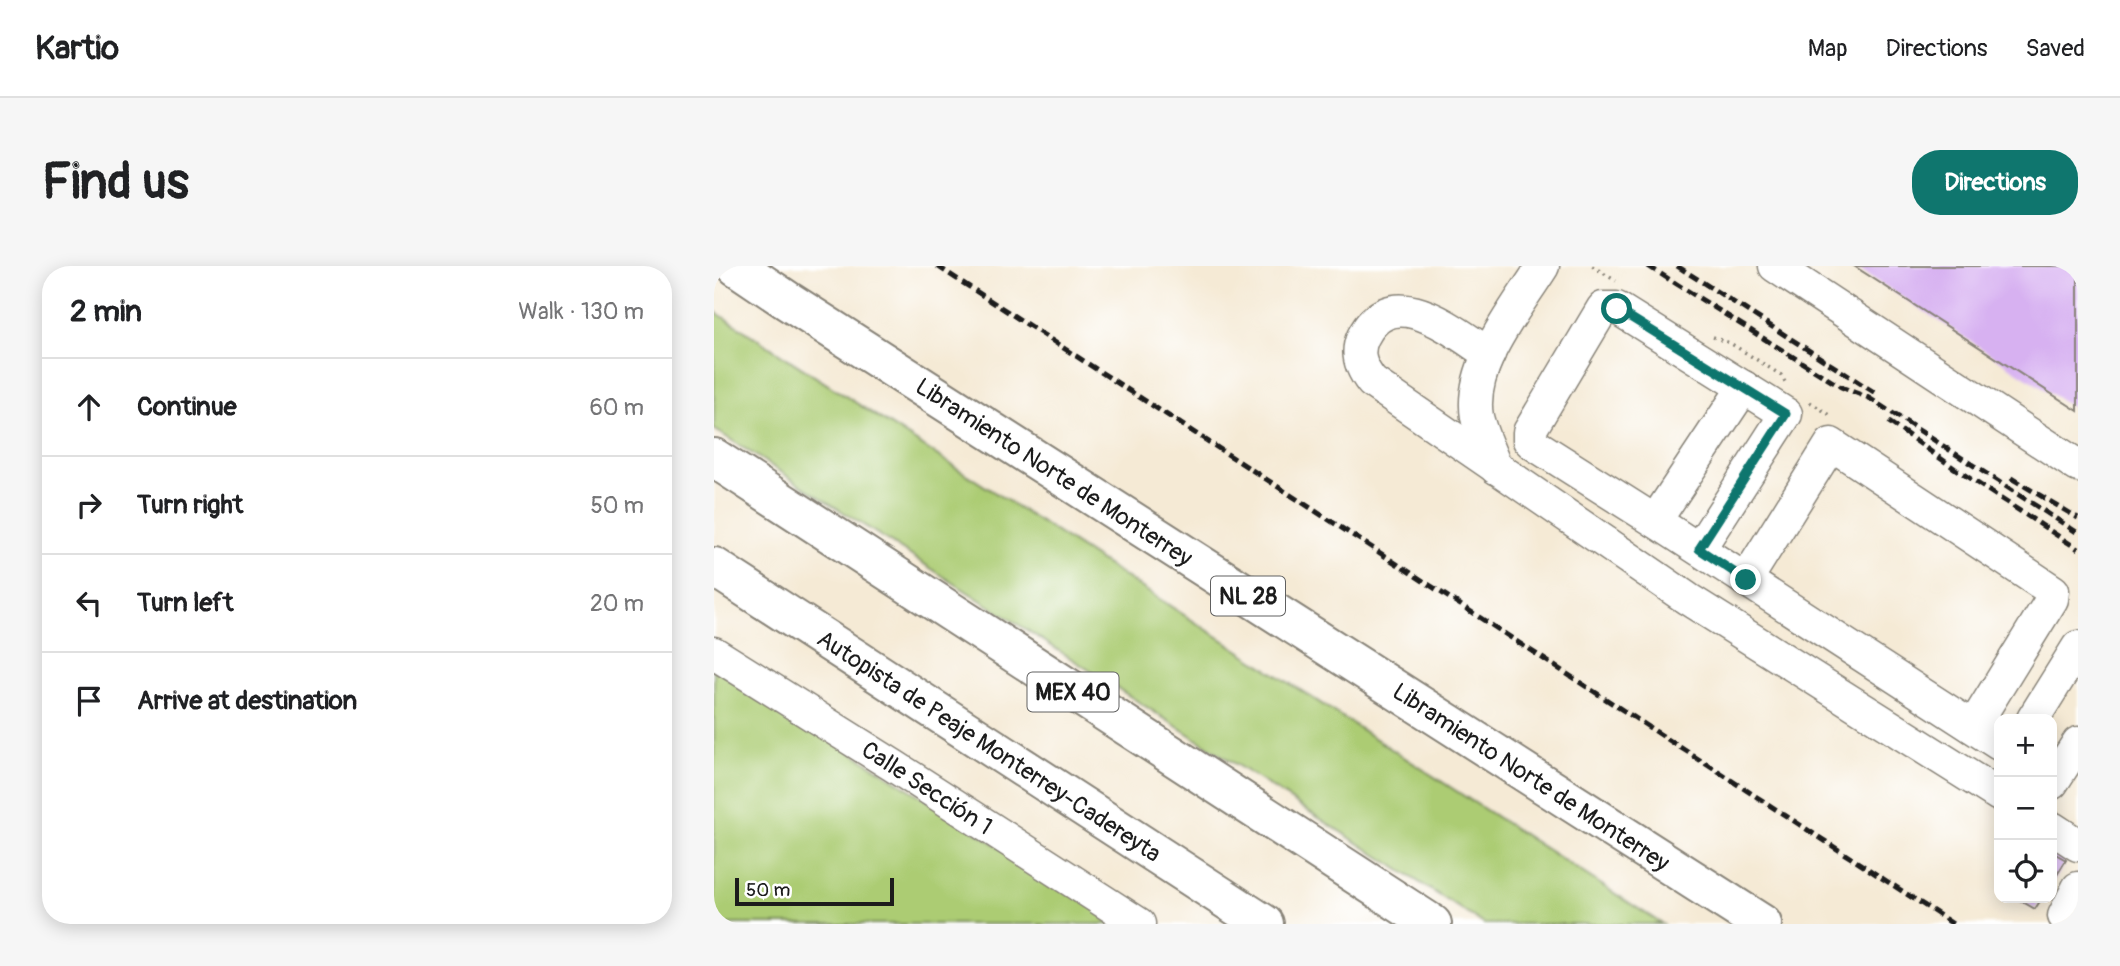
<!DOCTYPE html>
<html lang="en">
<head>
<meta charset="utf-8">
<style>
	body { margin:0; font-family:Pangolin,sans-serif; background:#f6f6f6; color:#202124 }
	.controls { position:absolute; right:21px; bottom:21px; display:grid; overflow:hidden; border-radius:14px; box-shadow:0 4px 18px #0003 }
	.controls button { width:63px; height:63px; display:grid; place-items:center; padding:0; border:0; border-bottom:2px solid #e0e0e0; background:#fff; color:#202124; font:35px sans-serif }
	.scale { position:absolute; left:21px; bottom:18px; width:159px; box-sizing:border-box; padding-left:7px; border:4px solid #1c1c1c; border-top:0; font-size:19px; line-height:24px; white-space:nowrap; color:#1c1c1c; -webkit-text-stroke:5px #fff; paint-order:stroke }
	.stop { position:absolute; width:21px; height:21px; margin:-16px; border:5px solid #0f766e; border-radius:50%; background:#fff }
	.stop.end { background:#0f766e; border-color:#fff; box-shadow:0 2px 7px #0008 }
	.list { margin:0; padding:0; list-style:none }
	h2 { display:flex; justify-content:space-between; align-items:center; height:91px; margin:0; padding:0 28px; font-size:30px }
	h2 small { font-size:23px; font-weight:400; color:#757577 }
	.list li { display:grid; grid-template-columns:46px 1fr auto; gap:21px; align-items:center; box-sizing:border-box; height:98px; padding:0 28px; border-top:2px solid #e0e0e0 }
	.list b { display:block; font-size:26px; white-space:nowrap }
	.list em { font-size:23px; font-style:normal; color:#757577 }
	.icon { flex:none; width:38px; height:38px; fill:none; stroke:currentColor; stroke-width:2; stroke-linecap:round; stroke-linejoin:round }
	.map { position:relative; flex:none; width:1364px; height:658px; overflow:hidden; border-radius:28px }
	header { display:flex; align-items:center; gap:42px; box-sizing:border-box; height:98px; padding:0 35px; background:#fff; border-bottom:2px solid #e0e0e0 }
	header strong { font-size:33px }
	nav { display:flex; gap:38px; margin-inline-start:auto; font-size:24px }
	.intro { display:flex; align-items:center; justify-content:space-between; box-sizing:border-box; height:168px; padding:0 42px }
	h1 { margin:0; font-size:49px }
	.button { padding:18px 32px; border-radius:28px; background:#0f766e; color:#fff; font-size:24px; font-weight:700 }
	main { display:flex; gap:42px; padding:0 42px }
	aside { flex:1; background:#fff; border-radius:28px; box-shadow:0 4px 18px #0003 }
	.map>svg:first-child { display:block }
</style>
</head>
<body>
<header>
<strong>Kartio</strong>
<nav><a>Map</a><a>Directions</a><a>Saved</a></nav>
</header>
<div class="intro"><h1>Find us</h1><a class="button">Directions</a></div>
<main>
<aside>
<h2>2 min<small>Walk · 130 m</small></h2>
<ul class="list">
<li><svg class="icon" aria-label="ahead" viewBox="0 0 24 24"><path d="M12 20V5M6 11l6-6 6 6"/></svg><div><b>Continue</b></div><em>60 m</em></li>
<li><svg class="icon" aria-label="right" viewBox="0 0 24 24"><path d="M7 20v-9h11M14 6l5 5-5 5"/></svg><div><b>Turn right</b></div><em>50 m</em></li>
<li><svg class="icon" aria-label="left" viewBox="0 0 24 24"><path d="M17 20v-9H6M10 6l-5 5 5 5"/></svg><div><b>Turn left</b></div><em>20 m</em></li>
<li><svg class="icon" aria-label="arrive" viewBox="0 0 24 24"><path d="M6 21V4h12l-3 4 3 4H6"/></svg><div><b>Arrive at destination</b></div></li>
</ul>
</aside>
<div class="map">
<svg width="1364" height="658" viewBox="0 0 1364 658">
	<rect width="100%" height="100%" fill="#fff"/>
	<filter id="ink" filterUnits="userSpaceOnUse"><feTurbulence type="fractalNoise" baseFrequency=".0143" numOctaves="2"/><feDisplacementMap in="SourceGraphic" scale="14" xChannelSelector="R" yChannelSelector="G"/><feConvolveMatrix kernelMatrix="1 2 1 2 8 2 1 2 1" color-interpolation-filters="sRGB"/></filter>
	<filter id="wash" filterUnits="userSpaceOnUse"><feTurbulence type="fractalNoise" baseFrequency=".00686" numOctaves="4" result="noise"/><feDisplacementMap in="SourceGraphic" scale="28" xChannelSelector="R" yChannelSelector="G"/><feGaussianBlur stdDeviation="1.57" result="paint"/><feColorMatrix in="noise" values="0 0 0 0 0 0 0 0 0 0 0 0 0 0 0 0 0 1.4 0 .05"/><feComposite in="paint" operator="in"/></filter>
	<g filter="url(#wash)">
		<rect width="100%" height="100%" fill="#f5ead5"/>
		<g fill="#accc73" stroke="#647448" stroke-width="2">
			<polygon points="0,45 948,658 770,658 0,163"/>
			<polygon points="0,398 406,658 0,658"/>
		</g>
		<g id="blocks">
			<g fill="#d7b1f1">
				<polygon points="1140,0 1364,0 1364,145"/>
				<polygon points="1338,586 1352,594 1338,617"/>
				<polygon points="1302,632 1328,632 1321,643"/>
			</g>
		</g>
	</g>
	<g filter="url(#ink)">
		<use href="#blocks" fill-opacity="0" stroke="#888378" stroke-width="2"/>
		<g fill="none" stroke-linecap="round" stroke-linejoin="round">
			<g stroke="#888378" stroke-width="35">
				<g id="minor">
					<polyline points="1061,0 1364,200"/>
					<path d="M775,88C739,65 678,13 649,71C641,88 647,102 658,116L974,333L1285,529"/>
					<path d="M782,202C775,185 767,168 763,151C754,99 803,42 829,0"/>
					<polyline points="941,255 1030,121"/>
					<polyline points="985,283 1072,148 903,42 889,42 815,166 815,174 818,177 941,255 1285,478"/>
					<polyline points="1032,314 1117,178 1339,325 1338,333 1259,461"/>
					<polyline points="0,387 180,500 425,658"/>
					<polyline points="1319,453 1364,381"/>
					<polyline points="1338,517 1364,477"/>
					<polyline points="1338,562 1364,579"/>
					<polyline points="1358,658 1350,650 1364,622"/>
				</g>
			</g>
			<g stroke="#888378" stroke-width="42">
				<polyline id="major" points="22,0 74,35 1048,658"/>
			</g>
			<g stroke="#888378" stroke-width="42">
				<g id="highway">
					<polyline points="0,192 718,658"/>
					<polyline points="0,301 550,658"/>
				</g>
			</g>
			<g stroke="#888378" stroke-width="3.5" stroke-dasharray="2 5" stroke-linecap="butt">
				<polyline points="878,0 902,15"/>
				<polyline points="999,71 1016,77 1067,109 1071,116"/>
				<polyline points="1096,136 1119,151"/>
			</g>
			<use href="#minor" stroke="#fff" stroke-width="32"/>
			<use href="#major" stroke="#fff" stroke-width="38"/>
			<use href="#highway" stroke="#fff" stroke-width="38"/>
			<g stroke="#1c1c1c" stroke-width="5" stroke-dasharray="10 5" stroke-linecap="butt">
				<polyline points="223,0 1239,658"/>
				<polyline points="934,0 1127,121 1155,132 1364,267"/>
				<polyline points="963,0 1163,128"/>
				<polyline points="1175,156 1243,204 1364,283"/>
				<polyline points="1297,212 1364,252"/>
			</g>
		</g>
	</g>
	<g fill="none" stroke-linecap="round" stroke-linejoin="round" filter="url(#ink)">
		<polyline stroke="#0f766e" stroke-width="9" points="903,43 1072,148 985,283 1032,314"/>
	</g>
	<g text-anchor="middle" stroke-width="5" stroke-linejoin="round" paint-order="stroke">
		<g fill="#fff" stroke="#606060" stroke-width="2">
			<rect x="497" y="310.5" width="74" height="39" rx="5"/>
			<rect x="313.5" y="406.5" width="91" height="39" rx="5"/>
		</g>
		<g font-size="23" font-weight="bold" fill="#1c1c1c">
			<text x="534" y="338">NL 28</text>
			<text x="359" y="434">MEX 40</text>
		</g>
		<g font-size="24" fill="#1c1c1c" stroke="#fff">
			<text transform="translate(340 206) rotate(33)" y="8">Libramiento Norte de Monterrey</text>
			<text transform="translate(275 480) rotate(33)" y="8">Autopista de Peaje Monterrey-Cadereyta</text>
			<text transform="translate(817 511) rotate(33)" y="8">Libramiento Norte de Monterrey</text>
			<text transform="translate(213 522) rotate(33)" y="8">Calle Sección 1</text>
		</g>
	</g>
</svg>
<div class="controls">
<button>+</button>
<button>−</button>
<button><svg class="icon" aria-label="locate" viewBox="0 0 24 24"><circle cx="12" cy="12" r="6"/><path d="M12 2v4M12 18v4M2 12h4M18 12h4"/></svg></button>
</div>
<div class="scale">50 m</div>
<div class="stop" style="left:903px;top:43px"></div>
<div class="stop end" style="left:1032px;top:314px"></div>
</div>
</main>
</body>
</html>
